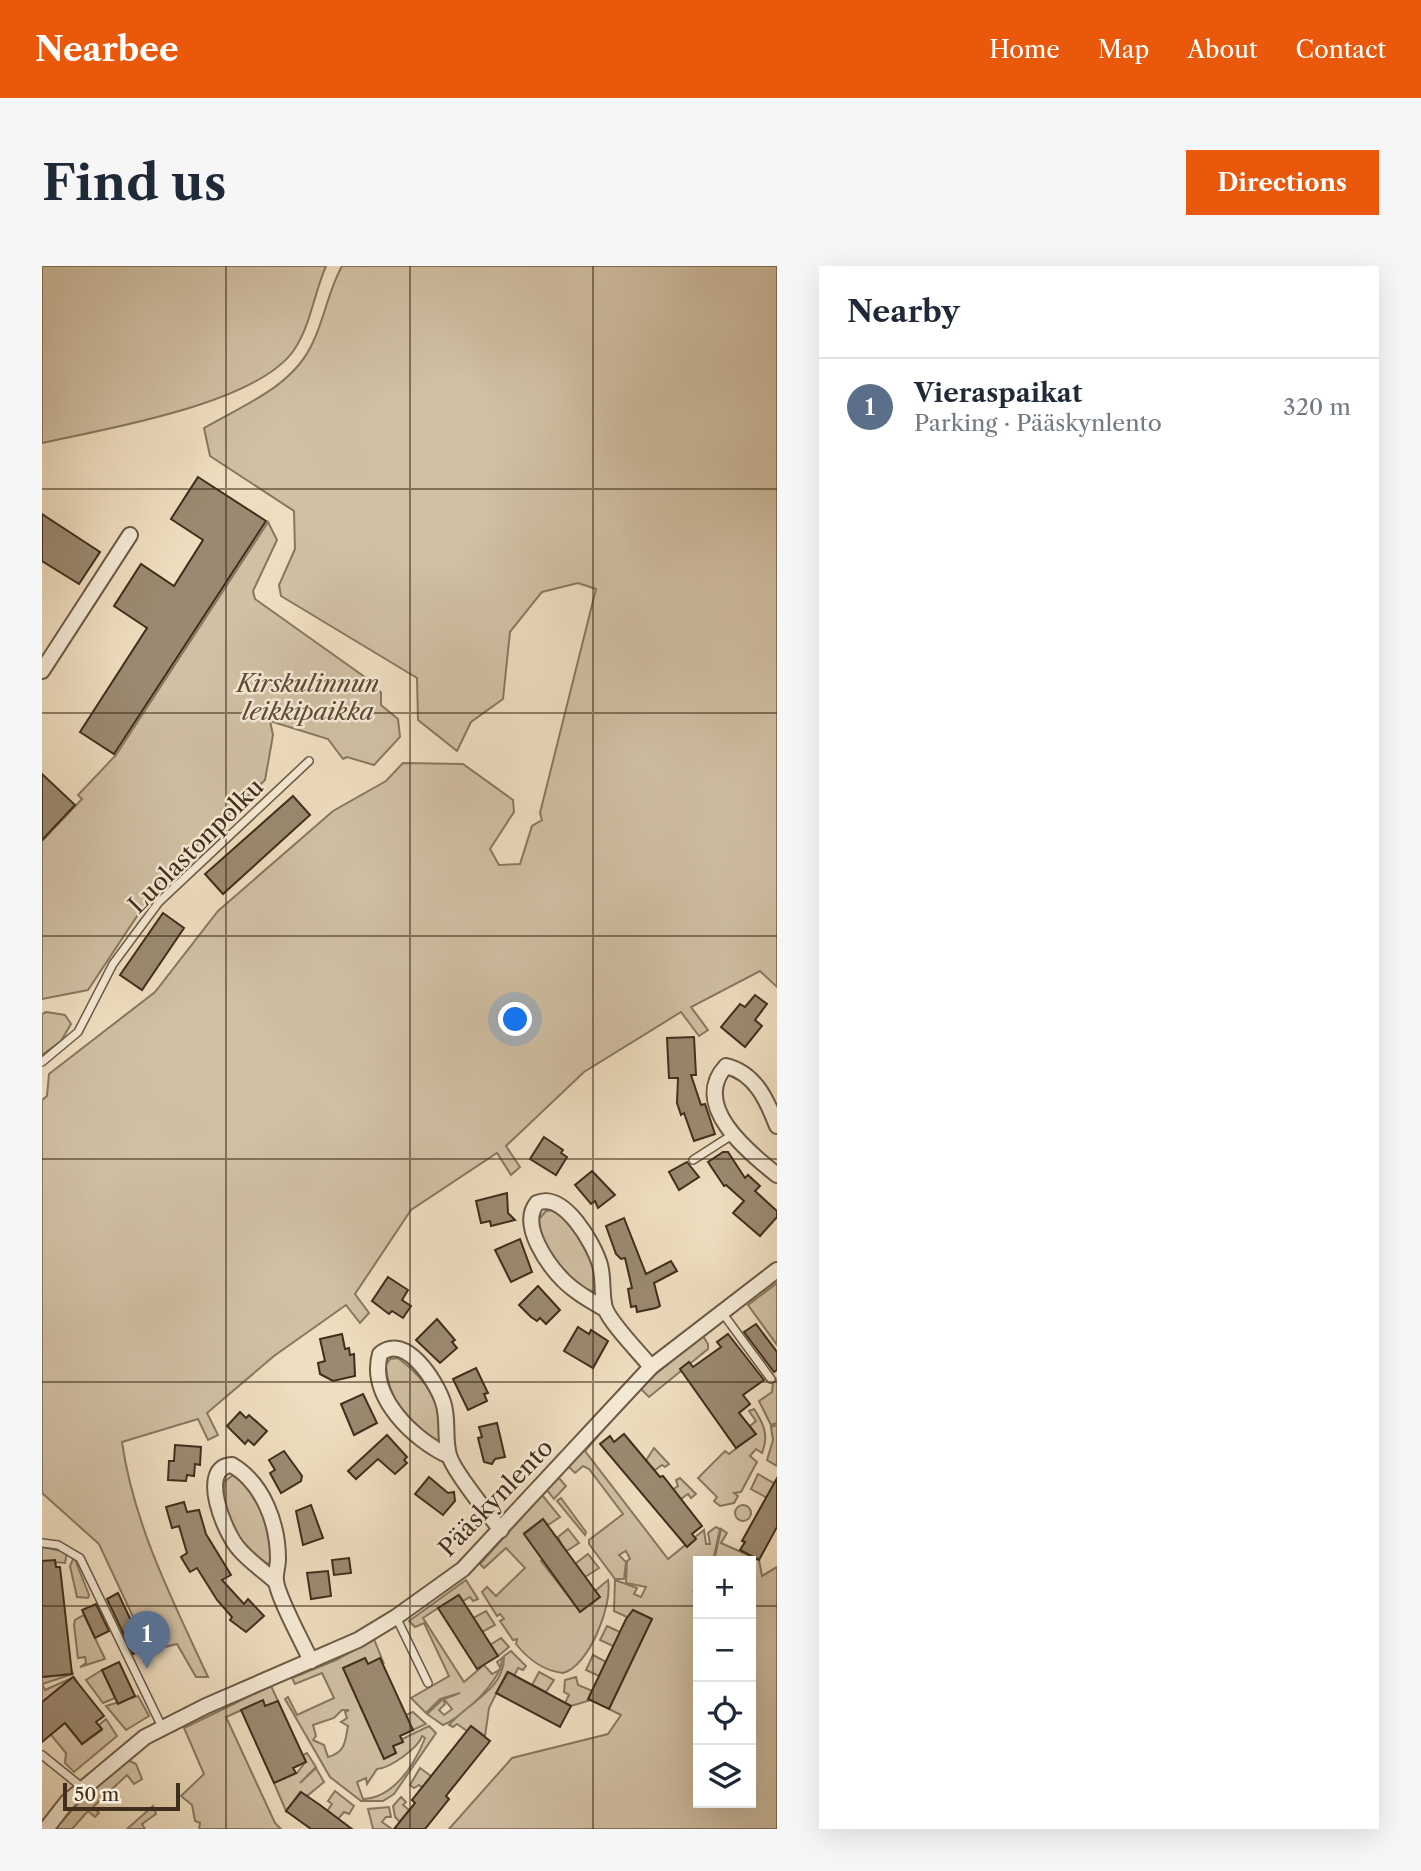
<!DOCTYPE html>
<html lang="en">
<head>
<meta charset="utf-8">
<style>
	body { margin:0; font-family:"Libre Caslon Text",serif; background:#f6f6f7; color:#1f2937 }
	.controls { position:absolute; right:21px; bottom:21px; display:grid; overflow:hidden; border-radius:0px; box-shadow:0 7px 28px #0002 }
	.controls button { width:63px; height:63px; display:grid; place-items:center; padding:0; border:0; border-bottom:2px solid #e0e1e3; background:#fff; color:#1f2937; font:35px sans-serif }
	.scale { position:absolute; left:21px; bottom:18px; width:117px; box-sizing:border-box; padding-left:7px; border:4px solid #402e1c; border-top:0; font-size:19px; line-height:24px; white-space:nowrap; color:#402e1c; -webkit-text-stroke:5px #f5ead6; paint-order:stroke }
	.you { position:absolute; left:474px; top:754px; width:24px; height:24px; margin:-18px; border:5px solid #fff; border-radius:50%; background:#1a73e8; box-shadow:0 0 0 10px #1a73e833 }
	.badge { display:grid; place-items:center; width:46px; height:46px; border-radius:50%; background:#ea580c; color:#fff; font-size:23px; font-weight:700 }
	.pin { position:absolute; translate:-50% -58px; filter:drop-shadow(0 2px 4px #0008) }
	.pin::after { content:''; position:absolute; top:37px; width:24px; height:21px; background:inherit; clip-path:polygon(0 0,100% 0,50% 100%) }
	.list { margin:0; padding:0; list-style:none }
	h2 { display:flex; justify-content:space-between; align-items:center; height:91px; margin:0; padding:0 28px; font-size:30px }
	h2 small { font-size:23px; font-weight:400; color:#747a83 }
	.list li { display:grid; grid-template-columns:46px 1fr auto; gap:21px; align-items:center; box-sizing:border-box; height:98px; padding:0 28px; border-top:2px solid #e0e1e3 }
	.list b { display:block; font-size:26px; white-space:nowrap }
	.list p { margin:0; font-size:23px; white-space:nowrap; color:#747a83 }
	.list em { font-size:23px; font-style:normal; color:#747a83 }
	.icon { flex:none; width:38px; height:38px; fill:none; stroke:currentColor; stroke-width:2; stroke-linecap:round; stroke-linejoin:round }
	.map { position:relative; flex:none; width:735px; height:1563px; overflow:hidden; border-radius:0px }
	header { display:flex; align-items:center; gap:42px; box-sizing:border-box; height:98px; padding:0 35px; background:#ea580c; color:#fff }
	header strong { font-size:33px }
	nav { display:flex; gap:38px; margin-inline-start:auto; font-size:24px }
	.intro { display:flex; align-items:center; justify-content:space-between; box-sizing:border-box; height:168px; padding:0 42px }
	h1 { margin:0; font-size:49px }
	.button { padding:18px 32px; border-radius:0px; background:#ea580c; color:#fff; font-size:24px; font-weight:700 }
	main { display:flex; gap:42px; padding:0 42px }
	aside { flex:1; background:#fff; border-radius:0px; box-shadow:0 7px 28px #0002 }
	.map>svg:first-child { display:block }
</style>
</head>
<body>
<header>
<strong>Nearbee</strong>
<nav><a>Home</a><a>Map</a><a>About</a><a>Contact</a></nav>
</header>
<div class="intro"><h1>Find us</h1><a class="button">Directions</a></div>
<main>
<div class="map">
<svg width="735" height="1563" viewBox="0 0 735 1563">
	<rect width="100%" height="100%" fill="#efdec0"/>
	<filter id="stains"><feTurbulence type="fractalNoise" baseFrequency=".00286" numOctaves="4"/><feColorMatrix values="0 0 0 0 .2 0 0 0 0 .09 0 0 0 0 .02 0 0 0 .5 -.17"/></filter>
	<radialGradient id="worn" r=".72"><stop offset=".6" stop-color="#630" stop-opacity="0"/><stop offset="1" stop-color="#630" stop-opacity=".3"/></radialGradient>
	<g fill="#d1c0a4" stroke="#887760" stroke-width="2" fill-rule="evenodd">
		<path d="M0,0H284C272,27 269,59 252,84C215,138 63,163 0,177Z"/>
		<path d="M300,0H735V721L718,705L649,741L666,764L657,770L639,746L542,806L464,880L478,901L469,909L455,887L369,944L313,1028L327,1047L318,1057L304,1039L232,1090L165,1147L176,1169L166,1174L156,1153L80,1176C92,1260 131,1335 166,1411H154L135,1378L107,1385L57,1278L0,1227V834L5,830L7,808L113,726L176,645L291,545L344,515L361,497L421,498L471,534L472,546L448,583L457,599L478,598L490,560L500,554L498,547L554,323L536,317L500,326L468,366L461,433L429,456L415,485L376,454L375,412L239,330L237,319L253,283L252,245L168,190L162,162C202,139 252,120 271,76C283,51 286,25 300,0Z"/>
		<polygon points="226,256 235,274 211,325 213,333 334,419 339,427 339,439 356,453 358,471 332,499 305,491 301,493 286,473 228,455 231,469 223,514 119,614 46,724 0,733 0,575 40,533 36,529 74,489"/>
		<polygon points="4,746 23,749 29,758 19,775 0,789 0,748"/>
		<path d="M510,944C536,954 559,1000 553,1026C525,1020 497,981 497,953L504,945Z"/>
		<polygon points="735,1017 735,1079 706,1039"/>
		<polygon points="661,1070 666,1078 666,1083 607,1131 598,1122 600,1119"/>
		<path d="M356,1092C383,1112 403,1138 399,1174L394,1175C367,1156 345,1133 344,1099L348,1093Z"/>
		<polygon points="735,1113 735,1157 729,1159 717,1135 730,1126 731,1117"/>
		<path d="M712,1143C722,1158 727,1170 720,1187L714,1183L708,1190L715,1196L699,1226L692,1227L696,1230L692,1237L678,1240L672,1235L675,1231L656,1212L683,1185L687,1188L713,1168L708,1160L714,1155L707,1145Z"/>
		<polygon points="573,1147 575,1148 543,1185 626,1293 662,1264 664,1278 668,1278 666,1267 674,1261 678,1263 671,1295 656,1295 656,1327 652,1326 656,1332 656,1537 709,1537 709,1295 672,1295 679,1263 685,1267 679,1277 717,1294 720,1310 735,1301 735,1563 407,1563 470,1492 566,1468 579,1449 567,1443 610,1353 591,1344 587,1352 572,1345 573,1314 595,1322 592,1328 599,1331 604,1321 584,1317 585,1295 588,1293 584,1285 577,1289 584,1296 582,1313 573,1313 547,1278 547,1274 581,1248 547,1203 541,1200 533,1207 526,1200"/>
		<polygon points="735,1159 735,1200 725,1194 731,1174 729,1161"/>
		<polygon points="612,1182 627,1198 623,1201 620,1199 613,1204 603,1196"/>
		<polygon points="716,1208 735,1219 727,1233 709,1223"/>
		<path d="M191,1209C219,1217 227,1269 230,1294L226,1298C196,1291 177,1242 183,1215Z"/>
		<polygon points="516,1211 524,1220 512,1233 505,1224"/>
		<polygon points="638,1212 654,1228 649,1232 646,1228 639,1233 629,1225 636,1220 634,1214"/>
		<path d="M500,1229L518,1251L506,1259L501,1253L482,1267L501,1292L499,1295L538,1345L557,1331L553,1325L566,1314C571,1339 547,1400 521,1407C502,1405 486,1393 474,1378L475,1373L471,1374L458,1355L462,1353L458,1348L455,1350L440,1326L445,1321L454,1330L483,1302L464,1282L442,1302L438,1298Z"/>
		<polygon points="519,1232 544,1266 543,1269 515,1235"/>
		<circle cx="701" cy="1247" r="8"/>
		<polygon points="526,1263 537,1277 523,1286 516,1271"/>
		<polygon points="0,1281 25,1286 23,1297 0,1295"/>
		<polygon points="546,1288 557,1302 543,1311 533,1298"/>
		<polygon points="32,1291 47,1329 46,1332 35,1331 28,1300"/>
		<path d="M424,1314L436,1333L431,1335L428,1331L421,1335L416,1329L381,1352L422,1416L442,1399L450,1408L459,1403L455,1396L460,1392C461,1413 421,1451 401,1459L385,1448L401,1433L403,1438L397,1444L402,1449L410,1443L402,1433L418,1427L398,1433L384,1447L369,1432L407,1410L382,1357L373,1361L367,1355Z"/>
		<polygon points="444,1345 453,1359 440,1366 431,1352"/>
		<polygon points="42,1349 63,1393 38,1401 44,1397 43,1391 36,1392 32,1359 33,1354"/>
		<polygon points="565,1360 580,1367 573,1381 558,1374"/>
		<polygon points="459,1372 467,1381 456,1390 448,1379"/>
		<path d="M332,1373L342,1398L338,1392L326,1399L323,1392L301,1402L342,1492L354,1487L351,1480L361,1476L360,1473L387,1460L394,1467L352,1528L341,1535H319L288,1511L243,1433L246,1431L255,1449L292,1432L280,1407L253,1418L250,1412L294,1394ZM300,1444H307L303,1446L305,1452L299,1456L306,1460C303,1475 304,1486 286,1491L282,1479L271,1474L274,1470L271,1459L292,1452ZM380,1470L383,1472C372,1500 351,1532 321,1533L315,1516L324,1512L325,1518L335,1503C349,1502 377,1481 380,1470Z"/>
		<path d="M469,1385L484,1400L481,1404L476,1402L472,1410L465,1406L447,1442L443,1470L429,1460L425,1465L415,1458L411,1461L407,1459C425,1437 463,1424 462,1390Z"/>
		<polygon points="551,1389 566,1397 559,1411 544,1404"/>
		<polygon points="28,1401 31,1408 0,1418 3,1424 32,1411 35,1416 36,1472 40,1478 60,1464 57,1459 64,1453 75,1470 32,1506 23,1497 24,1487 0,1458 0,1411 19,1409"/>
		<polygon points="60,1404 73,1432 61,1437 44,1414"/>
		<polygon points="497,1406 512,1414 504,1426 490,1419"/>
		<polygon points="534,1411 536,1419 553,1426 549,1434 529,1440 523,1437 527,1429 522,1426 523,1414"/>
		<polygon points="229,1420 236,1435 224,1441 220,1435 184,1451 233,1557 239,1563 157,1563 158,1557 153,1555 150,1539 139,1530 162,1508 142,1462"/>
		<polygon points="96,1430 107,1450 84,1464 64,1440"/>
		<polygon points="371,1446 384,1458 371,1464 351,1454"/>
		<polygon points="265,1487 274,1501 258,1517 274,1502 282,1516 265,1530 258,1526 244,1545 232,1517 255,1507 264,1495 261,1489"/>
		<polygon points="86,1494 94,1498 100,1513 92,1518 85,1509 51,1541 57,1547 53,1551 46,1545 30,1563 13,1563 39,1534"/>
		<polygon points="378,1502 389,1510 383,1524 377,1519 372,1522 368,1519"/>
		<polygon points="293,1525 312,1540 307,1548 302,1546 296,1553 285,1545 290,1538 286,1535"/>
		<polygon points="359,1531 364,1536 361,1539 367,1544 358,1556 353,1551 351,1540"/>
		<polygon points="111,1540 114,1548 100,1558 103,1563 85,1563"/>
		<polygon points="347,1541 349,1551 344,1551 340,1556 350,1563 331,1563 326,1543"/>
	</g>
	<g fill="#9b8a71" stroke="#402e1c" stroke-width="2">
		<polygon points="156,211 224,255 72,488 38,466 105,362 72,340 99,298 132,320 161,274 129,253"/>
		<polygon points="0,248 58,286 37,318 0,295"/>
		<polygon points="0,508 33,539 0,574"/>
		<polygon points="251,530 268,549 181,628 163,608"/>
		<polygon points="121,647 142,662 100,724 78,709"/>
		<polygon points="713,729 725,738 713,754 720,760 703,781 679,761 698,738 703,741"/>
		<polygon points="652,771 654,809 649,809 659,839 663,838 673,868 652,875 642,847 639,849 635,837 636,812 627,812 625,772"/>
		<polygon points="502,871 521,884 519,887 525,891 514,909 488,893"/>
		<polygon points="681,886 686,886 703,912 706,909 718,920 713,925 735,945 735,951 718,970 691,947 702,935 684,919 682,920 666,896"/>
		<polygon points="645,896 657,911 637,924 627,906"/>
		<polygon points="550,905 573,929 556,942 553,935 549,938 533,919"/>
		<polygon points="465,927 466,947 473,954 449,960 448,955 439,957 434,935"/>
		<polygon points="582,952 604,1008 629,995 635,1005 612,1017 618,1040 614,1042 595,1046 594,1040 589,1041 586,1023 590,1022 583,992 579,993 574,988 564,960"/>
		<polygon points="478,973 490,1006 469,1016 453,984"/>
		<polygon points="346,1011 366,1024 360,1034 369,1040 361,1052 350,1045 347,1048 330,1035"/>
		<polygon points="496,1020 518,1044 504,1058 498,1052 495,1055 489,1051 477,1039"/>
		<polygon points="395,1053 413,1074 410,1076 415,1082 398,1097 374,1074"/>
		<polygon points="714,1058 735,1086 735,1104 732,1106 702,1066"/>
		<polygon points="536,1061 547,1068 549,1064 566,1075 551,1102 522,1085"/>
		<polygon points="300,1068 303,1083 307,1082 308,1089 312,1088 313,1110 291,1115 278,1108 276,1097 283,1095 278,1073"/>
		<polygon points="686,1068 722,1114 701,1129 708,1138 697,1147 714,1168 694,1182 638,1103 647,1096 651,1101 679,1081 675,1076"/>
		<polygon points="434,1102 446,1127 442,1128 445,1135 426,1144 411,1113"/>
		<polygon points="321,1128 335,1157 312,1169 299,1138"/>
		<polygon points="198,1146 204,1152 207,1149 225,1165 212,1179 206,1174 203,1178 185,1160"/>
		<polygon points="455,1157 463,1191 453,1193 450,1198 442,1196 436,1172 440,1171 437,1161"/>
		<polygon points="582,1168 618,1211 621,1210 660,1260 650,1268 654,1273 645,1281 558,1178 568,1170 572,1176"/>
		<polygon points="345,1169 365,1191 362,1194 365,1197 353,1208 336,1193 314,1213 306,1205"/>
		<polygon points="133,1179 159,1181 158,1199 153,1198 152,1210 145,1209 144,1215 126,1214 127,1195 132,1195"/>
		<polygon points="242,1185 260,1210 259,1215 239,1227 228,1207 233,1204 227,1194"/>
		<polygon points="387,1211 406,1227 412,1226 413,1235 401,1249 373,1228"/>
		<polygon points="735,1212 735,1261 717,1294 698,1284 703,1276 700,1275"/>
		<polygon points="142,1236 145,1246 157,1244 164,1268 189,1309 180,1314 202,1338 206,1333 222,1350 204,1366 188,1354 190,1351 175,1334 155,1302 148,1306 139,1291 145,1287 137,1260 130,1262 124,1241"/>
		<polygon points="269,1239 281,1272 261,1279 254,1245"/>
		<polygon points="501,1253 558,1331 538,1346 482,1268"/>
		<polygon points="307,1292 309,1307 292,1309 290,1294"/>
		<polygon points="13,1294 14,1301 18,1301 30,1408 0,1411 0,1295"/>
		<polygon points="286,1305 289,1330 269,1333 265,1307"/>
		<polygon points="76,1327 102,1382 91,1388 65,1333"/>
		<polygon points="417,1329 456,1390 435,1403 396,1342"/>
		<polygon points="54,1338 67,1365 53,1372 40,1344"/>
		<polygon points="591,1344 610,1353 567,1443 546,1433 584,1353"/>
		<polygon points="323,1392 326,1398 338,1392 371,1464 358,1470 361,1476 351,1480 354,1487 342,1493 301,1402"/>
		<polygon points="77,1396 93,1430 76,1438 60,1404"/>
		<polygon points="466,1406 529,1440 518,1461 454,1427"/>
		<polygon points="31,1411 62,1450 54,1456 60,1463 40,1478 23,1457 0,1476 0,1436"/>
		<polygon points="221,1434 223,1440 236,1435 264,1496 251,1502 254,1507 232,1517 199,1444"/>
		<polygon points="429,1460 448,1475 404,1530 407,1533 383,1563 352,1563 373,1537 370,1534"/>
		<polygon points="259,1526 278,1539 310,1563 269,1563 244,1545"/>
	</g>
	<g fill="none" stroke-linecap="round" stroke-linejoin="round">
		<g stroke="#6c5a45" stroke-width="10">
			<g id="lane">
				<polyline points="0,796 36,766 71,698 117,636 267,495"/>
				<polyline points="651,894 690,869"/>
				<polyline points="679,1045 729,1113"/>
				<polyline points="0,1277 16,1279 38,1292 120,1461"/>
				<polyline points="354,1351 386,1417"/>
				<polyline points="0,1489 41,1522"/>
			</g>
		</g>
		<g stroke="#6c5a45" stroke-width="18">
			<g id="street">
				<polyline points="0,405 88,269"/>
				<path d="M735,860C725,834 713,807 684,800C648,839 706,886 735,909"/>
				<path d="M563,1043C549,1035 534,1027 522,1015C506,999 477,959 495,937C522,925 552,978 558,999C562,1013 559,1028 563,1042C568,1057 598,1087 609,1101"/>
				<path d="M407,1190C372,1174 326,1131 338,1088C363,1066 394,1115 401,1136C407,1153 402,1172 407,1189C411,1205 447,1249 459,1264"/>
				<path d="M234,1316C222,1305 207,1295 197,1283C183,1268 155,1201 190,1199C222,1218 236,1259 236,1293C236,1300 233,1308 234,1315C236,1332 261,1377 269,1395"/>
				<polyline points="4,1563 25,1536 103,1471 164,1440 316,1374 354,1351 421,1303 609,1101 735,1004"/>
			</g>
		</g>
		<use href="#lane" stroke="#f5ead6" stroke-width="7"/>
		<use href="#street" stroke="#f5ead6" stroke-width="14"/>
	</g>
	<path fill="none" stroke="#402e1c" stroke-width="2" stroke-opacity="0.55" d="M184,0V1563M368,0V1563M551,0V1563M0,223H735M0,447H735M0,670H735M0,893H735M0,1116H735M0,1340H656M709,1340H735"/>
	<g text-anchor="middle" stroke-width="5" stroke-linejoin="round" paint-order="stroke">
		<g font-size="24" font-style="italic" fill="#5d4b37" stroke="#f5ead6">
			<text x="266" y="426">Kirskulinnun<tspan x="266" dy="28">leikkipaikka</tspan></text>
		</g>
		<g font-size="24" fill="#402e1c" stroke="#f5ead6">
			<text transform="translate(154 580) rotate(-45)" y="8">Luolastonpolku</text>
			<text transform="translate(454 1232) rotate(-46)" y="8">Pääskynlento</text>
		</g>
	</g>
	<rect width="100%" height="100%" filter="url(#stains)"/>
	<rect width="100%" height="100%" fill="url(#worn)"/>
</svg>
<div class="controls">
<button>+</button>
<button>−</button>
<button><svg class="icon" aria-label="locate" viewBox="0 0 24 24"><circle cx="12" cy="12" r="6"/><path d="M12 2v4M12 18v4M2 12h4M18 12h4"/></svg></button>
<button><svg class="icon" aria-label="layers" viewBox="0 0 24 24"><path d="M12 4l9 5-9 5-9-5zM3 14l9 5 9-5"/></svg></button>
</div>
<div class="scale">50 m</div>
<div class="you"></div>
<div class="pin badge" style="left:105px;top:1403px;background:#5c6f8a">1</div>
</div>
<aside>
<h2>Nearby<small></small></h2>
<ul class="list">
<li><span class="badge" style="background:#5c6f8a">1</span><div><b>Vieraspaikat</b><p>Parking · Pääskynlento</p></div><em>320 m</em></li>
</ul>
</aside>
</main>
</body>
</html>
